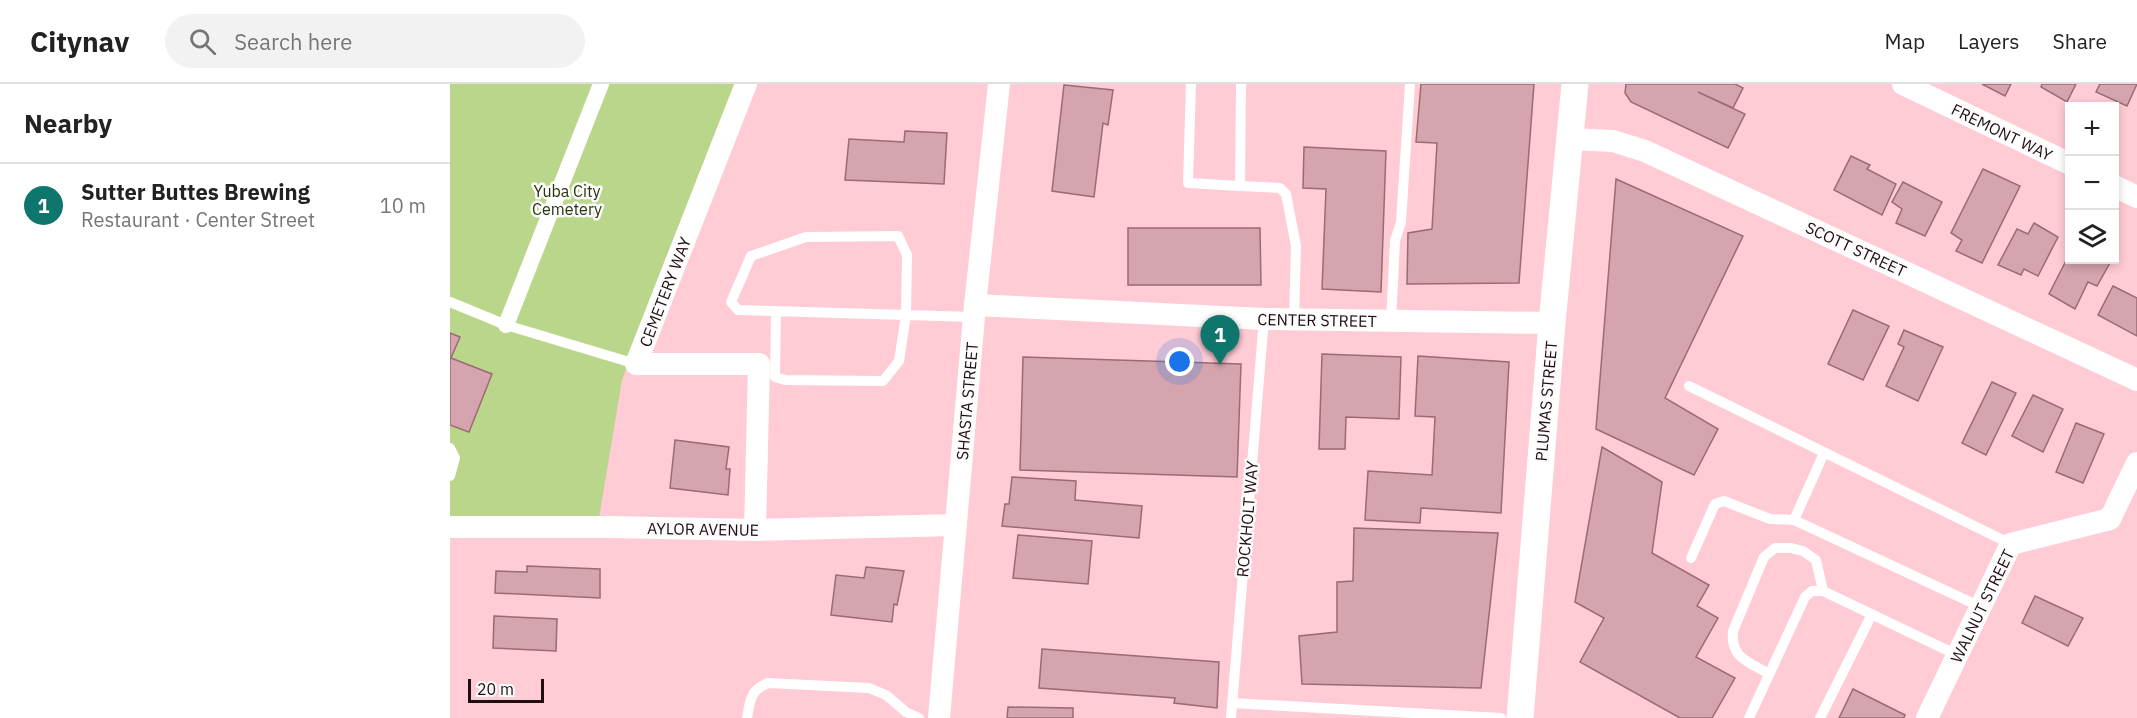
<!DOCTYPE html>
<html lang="en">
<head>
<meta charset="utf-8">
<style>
	body { margin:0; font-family:"IBM Plex Sans",sans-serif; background:#f2f2f2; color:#222 }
	.controls { position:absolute; right:18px; top:18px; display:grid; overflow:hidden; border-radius:0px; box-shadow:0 3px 9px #0003 }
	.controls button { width:54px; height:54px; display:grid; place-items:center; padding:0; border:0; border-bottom:2px solid #e0e0e0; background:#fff; color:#222; font:30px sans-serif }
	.scale { position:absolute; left:18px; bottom:15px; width:76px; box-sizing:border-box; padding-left:6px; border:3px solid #200e12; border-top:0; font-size:16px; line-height:21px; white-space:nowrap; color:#200e12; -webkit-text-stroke:4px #fcfcfc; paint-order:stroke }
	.you { position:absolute; left:730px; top:278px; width:21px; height:21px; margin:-15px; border:4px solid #fff; border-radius:50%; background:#1a73e8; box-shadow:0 0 0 9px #1a73e833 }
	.badge { display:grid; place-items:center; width:39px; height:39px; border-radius:50%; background:#0f766e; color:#fff; font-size:20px; font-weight:700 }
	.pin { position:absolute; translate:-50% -50px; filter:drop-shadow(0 2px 3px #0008) }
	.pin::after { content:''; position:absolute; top:32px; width:21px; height:18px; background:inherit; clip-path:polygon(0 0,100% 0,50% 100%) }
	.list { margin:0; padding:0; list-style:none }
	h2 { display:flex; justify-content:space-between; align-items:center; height:78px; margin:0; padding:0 24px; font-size:26px }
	h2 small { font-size:20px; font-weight:400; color:#767676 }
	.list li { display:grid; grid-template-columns:39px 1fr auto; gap:18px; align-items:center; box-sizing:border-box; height:84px; padding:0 24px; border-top:2px solid #e0e0e0 }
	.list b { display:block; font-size:22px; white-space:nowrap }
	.list p { margin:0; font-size:20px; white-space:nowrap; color:#767676 }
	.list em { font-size:20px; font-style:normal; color:#767676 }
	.icon { flex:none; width:33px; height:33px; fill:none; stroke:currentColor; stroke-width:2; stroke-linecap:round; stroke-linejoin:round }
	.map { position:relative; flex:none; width:1687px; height:634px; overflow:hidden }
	header { display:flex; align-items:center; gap:36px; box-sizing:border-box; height:84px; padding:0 30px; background:#fff; border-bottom:2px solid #e0e0e0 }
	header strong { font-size:28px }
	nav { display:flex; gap:33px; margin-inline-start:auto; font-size:21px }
	.search { width:420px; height:54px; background:#f2f2f2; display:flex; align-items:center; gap:15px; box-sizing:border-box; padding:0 21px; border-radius:33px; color:#767676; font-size:22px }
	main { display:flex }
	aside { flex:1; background:#fff }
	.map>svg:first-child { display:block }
</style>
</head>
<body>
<header>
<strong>Citynav</strong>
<div class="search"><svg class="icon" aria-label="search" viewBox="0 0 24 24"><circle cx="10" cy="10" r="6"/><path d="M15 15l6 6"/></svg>Search here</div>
<nav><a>Map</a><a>Layers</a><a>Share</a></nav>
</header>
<main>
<aside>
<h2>Nearby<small></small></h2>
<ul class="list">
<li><span class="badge">1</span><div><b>Sutter Buttes Brewing</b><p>Restaurant · Center Street</p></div><em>10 m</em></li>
</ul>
</aside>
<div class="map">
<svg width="1687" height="634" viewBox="0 0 1687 634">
	<rect width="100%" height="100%" fill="#ffcbd5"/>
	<polygon fill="#bad68b" points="0,0 286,0 172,296 149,434 0,433"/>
	<g fill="#d6a4ae" stroke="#996b74" stroke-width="1.5">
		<polygon points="971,0 1084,0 1069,199 957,200 958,149 982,145 987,59 966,58"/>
		<polygon points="1176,0 1285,0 1293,4 1283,24 1248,8 1295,30 1278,64 1181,18 1175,9"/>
		<polygon points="1532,0 1561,0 1555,12"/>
		<polygon points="1592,0 1626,0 1617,18 1591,3"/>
		<polygon points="1650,0 1687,0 1677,22 1646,8"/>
		<polygon points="614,1 663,6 658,41 653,39 644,113 602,107"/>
		<polygon points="455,47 497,49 494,100 395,96 399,55 454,58"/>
		<polygon points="854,63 936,67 931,208 872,205 876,105 853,104"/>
		<polygon points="1401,72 1420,81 1417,85 1446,100 1432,131 1384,106"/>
		<polygon points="1533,85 1570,102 1532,179 1506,167 1512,156 1501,149"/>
		<polygon points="1166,95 1293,152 1215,314 1268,345 1244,391 1146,345"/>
		<polygon points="1453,98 1492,118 1475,152 1446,139 1452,125 1442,118"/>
		<polygon points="1584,139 1608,153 1588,192 1574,185 1571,191 1548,181 1567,145 1578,150"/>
		<polygon points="678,144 810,144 811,201 678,201"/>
		<polygon points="1620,169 1620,176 1658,176 1661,177 1647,202 1638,198 1625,225 1599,210"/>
		<polygon points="1663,202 1687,214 1687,252 1648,231"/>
		<polygon points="1403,226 1439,242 1413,296 1378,280"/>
		<polygon points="1454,246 1493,263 1468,317 1436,302 1454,263 1448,260"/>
		<polygon points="0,249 10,253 1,274 42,290 19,348 0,341"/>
		<polygon points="872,270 951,273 949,335 896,333 895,365 869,365"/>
		<polygon points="968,272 1059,278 1051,429 971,424 970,439 915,436 918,387 982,391 985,333 965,332"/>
		<polygon points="573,273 791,280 787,393 570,386"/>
		<polygon points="1542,298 1566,309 1536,371 1512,359"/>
		<polygon points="1583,311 1613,325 1593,368 1562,352"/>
		<polygon points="1626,339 1654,350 1633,399 1606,388"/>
		<polygon points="225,356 279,363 276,385 280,385 278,411 220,404"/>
		<polygon points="1152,363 1212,398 1202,469 1259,501 1247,522 1268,534 1246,573 1285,594 1262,634 1230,634 1130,578 1154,534 1125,518"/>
		<polygon points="562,393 626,397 625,416 692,422 689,454 552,442 555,420 559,420"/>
		<polygon points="904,444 1048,449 1031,604 852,600 849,552 887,548 887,498 903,497"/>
		<polygon points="568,451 642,457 638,500 563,494"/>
		<polygon points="77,482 150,485 150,514 45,509 46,487 77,488"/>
		<polygon points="416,483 454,487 447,521 444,520 442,538 381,531 386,491 414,494"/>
		<polygon points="1585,512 1633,534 1618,562 1572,539"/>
		<polygon points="44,532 107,535 106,567 43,564"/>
		<polygon points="592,565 769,578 767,624 724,619 725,614 589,604"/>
		<polygon points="1403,605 1455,631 1454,634 1389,634"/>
		<polygon points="558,623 623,624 623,634 557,634"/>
	</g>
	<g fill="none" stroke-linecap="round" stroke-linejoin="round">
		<g stroke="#fff" stroke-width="10">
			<polyline points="741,0 738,99 790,102"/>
			<polyline points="791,0 790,102 830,104 836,110 846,162 844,236"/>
			<polyline points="0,218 56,241 186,280"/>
			<path d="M326,227L325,293L335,296L433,297L449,277L456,231L457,171L448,152L356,153L301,172L281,218L288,226C367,228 445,231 524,233"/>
			<polyline points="941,237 945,157 951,138 960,0"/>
			<polyline points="1239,302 1561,460"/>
			<polyline points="0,364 5,374 0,392"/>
			<polyline points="1374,369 1344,436 1531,523"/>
			<polyline points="1241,474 1265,420 1274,417 1320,435 1344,436"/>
			<path d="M1319,590C1299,578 1280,574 1283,547L1314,473L1325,464H1341L1353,467L1366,476L1373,507"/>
			<polyline points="782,619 1051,634"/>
			<path d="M297,634C300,617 300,606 318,599L419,604L436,611L456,628L469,634"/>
			<polyline points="781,634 814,235"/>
			<polyline points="1299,634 1355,513 1362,507 1373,507 1507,571"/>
			<polyline points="1370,634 1422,530"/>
		</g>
		<polyline stroke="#fff" stroke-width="16" points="56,241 151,0"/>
		<g stroke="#fff" stroke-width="22">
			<polyline points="296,0 186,280 309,280 305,446"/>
			<polyline points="1453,0 1620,80"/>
			<polyline points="1120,55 1163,57 1195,67 1687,296"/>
			<polyline points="1664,102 1687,113"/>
			<polyline points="525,221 814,235 1102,239"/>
			<polyline points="0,443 159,443 305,446 506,441"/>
			<polyline points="489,634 525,221 549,0"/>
			<polyline points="1477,634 1561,460 1660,435 1687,379"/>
		</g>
		<polyline stroke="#fff" stroke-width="27" points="1070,634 1102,239 1125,0"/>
	</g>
	<g text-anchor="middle" stroke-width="5" stroke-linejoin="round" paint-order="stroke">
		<g font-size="16" fill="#200e12" stroke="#fcfcfc">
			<text transform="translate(1552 48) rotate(26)" y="6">FREMONT WAY</text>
			<text transform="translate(1406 165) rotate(25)" y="6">SCOTT STREET</text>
			<text transform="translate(215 208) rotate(-69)" y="6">CEMETERY WAY</text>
			<text transform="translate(867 236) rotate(1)" y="6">CENTER STREET</text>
			<text transform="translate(517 317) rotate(-85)" y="6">SHASTA STREET</text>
			<text transform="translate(1096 317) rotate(-85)" y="6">PLUMAS STREET</text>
			<text transform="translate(797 435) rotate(-85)" y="6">ROCKHOLT WAY</text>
			<text transform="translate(253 445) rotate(1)" y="6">AYLOR AVENUE</text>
			<text transform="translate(1532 522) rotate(-64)" y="6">WALNUT STREET</text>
		</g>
		<g font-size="16" fill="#27340e" stroke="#fcfcfc">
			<text x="117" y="113">Yuba City<tspan x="117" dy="18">Cemetery</tspan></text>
		</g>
	</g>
</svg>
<div class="controls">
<button>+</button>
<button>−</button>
<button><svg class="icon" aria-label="layers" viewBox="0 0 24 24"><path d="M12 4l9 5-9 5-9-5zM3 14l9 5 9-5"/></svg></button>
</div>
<div class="scale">20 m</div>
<div class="you"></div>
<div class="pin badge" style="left:770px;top:281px">1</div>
</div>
</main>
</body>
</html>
